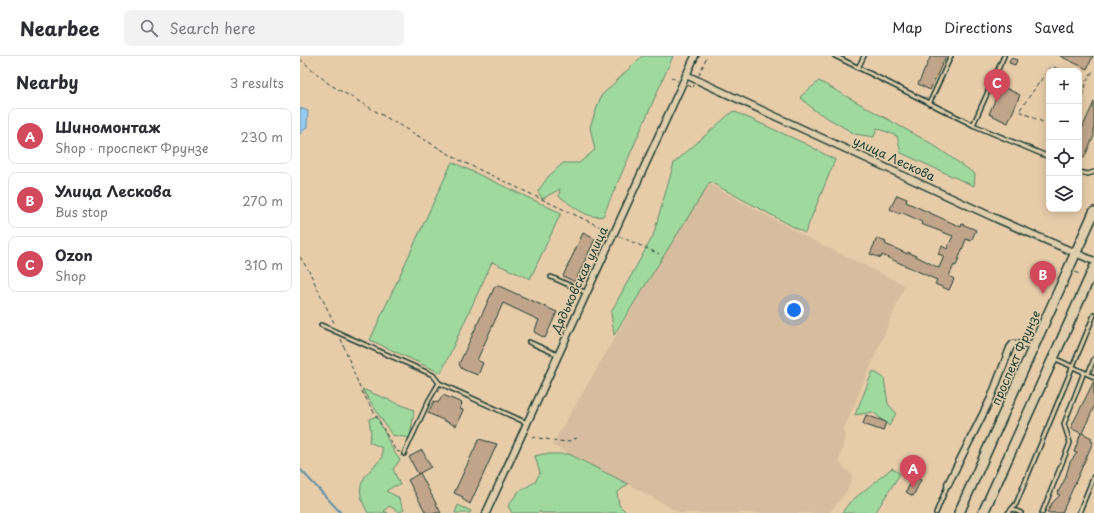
<!DOCTYPE html>
<html lang="en">
<head>
<meta charset="utf-8">
<style>
	body { margin:0; font-family:"Playpen Sans",sans-serif; background:#f2f2f3; color:#2b2b33 }
	.controls { position:absolute; right:12px; top:12px; display:grid; overflow:hidden; border-radius:8px; box-shadow:0 2px 10px #0003 }
	.controls button { width:36px; height:36px; display:grid; place-items:center; padding:0; border:0; border-bottom:1px solid #e1e1e2; background:#fff; color:#2b2b33; font:20px sans-serif }
	.you { position:absolute; left:494px; top:254px; width:14px; height:14px; margin:-10px; border:3px solid #fff; border-radius:50%; background:#1a73e8; box-shadow:0 0 0 6px #1a73e833 }
	.badge { display:grid; place-items:center; width:26px; height:26px; border-radius:50%; background:#d1495b; color:#fff; font-size:13px; font-weight:700 }
	.pin { position:absolute; translate:-50% -33px; filter:drop-shadow(0 1px 2px #0008) }
	.pin::after { content:''; position:absolute; top:21px; width:14px; height:12px; background:inherit; clip-path:polygon(0 0,100% 0,50% 100%) }
	.list { margin:0; padding:0; list-style:none }
	h2 { display:flex; justify-content:space-between; align-items:center; height:52px; margin:0; padding:0 16px; font-size:17px }
	h2 small { font-size:13px; font-weight:400; color:#7c7c81 }
	.list li { display:grid; grid-template-columns:26px 1fr auto; gap:12px; align-items:center; box-sizing:border-box; height:56px; margin:0 8px 8px; padding:0 8px; border:1px solid #e1e1e2; border-radius:8px }
	.list b { display:block; font-size:15px; white-space:nowrap }
	.list p { margin:0; font-size:13px; white-space:nowrap; color:#7c7c81 }
	.list em { font-size:13px; font-style:normal; color:#7c7c81 }
	.icon { flex:none; width:22px; height:22px; fill:none; stroke:currentColor; stroke-width:2; stroke-linecap:round; stroke-linejoin:round }
	.map { position:relative; flex:none; width:794px; height:457px; overflow:hidden }
	header { display:flex; align-items:center; gap:24px; box-sizing:border-box; height:56px; padding:0 20px; background:#fff; border-bottom:1px solid #e1e1e2 }
	header strong { font-size:19px }
	nav { display:flex; gap:22px; margin-inline-start:auto; font-size:14px }
	.search { width:280px; height:36px; background:#f2f2f3; display:flex; align-items:center; gap:10px; box-sizing:border-box; padding:0 14px; border-radius:8px; color:#7c7c81; font-size:15px }
	main { display:flex }
	aside { flex:1; background:#fff }
	.map>svg:first-child { display:block }
</style>
</head>
<body>
<header>
<strong>Nearbee</strong>
<div class="search"><svg class="icon" aria-label="search" viewBox="0 0 24 24"><circle cx="10" cy="10" r="6"/><path d="M15 15l6 6"/></svg>Search here</div>
<nav><a>Map</a><a>Directions</a><a>Saved</a></nav>
</header>
<main>
<aside>
<h2>Nearby<small>3 results</small></h2>
<ul class="list">
<li><span class="badge">A</span><div><b>Шиномонтаж</b><p>Shop · проспект Фрунзе</p></div><em>230 m</em></li>
<li><span class="badge">B</span><div><b>Улица Лескова</b><p>Bus stop</p></div><em>270 m</em></li>
<li><span class="badge">C</span><div><b>Ozon</b><p>Shop</p></div><em>310 m</em></li>
</ul>
</aside>
<div class="map">
<svg width="794" height="457" viewBox="0 0 794 457">
	<rect width="100%" height="100%" fill="#e7ccaa"/>
	<filter id="ink" filterUnits="userSpaceOnUse"><feTurbulence type="fractalNoise" baseFrequency=".025" numOctaves="2"/><feDisplacementMap in="SourceGraphic" scale="8" xChannelSelector="R" yChannelSelector="G"/><feConvolveMatrix kernelMatrix="1 2 1 2 8 2 1 2 1" color-interpolation-filters="sRGB"/></filter>
	<g filter="url(#ink)">
		<polygon fill="#d7bd9f" points="406,126 506,181 605,229 544,373 545,380 539,406 553,420 547,435 529,457 380,457 328,428 252,389"/>
		<g fill="#a0d99e" stroke="#608b69">
			<path d="M342,0H373L303,160C287,164 272,149 259,140L260,133L242,143L238,135L248,121L263,107H279L295,94L290,71L301,40Z"/>
			<polygon points="519,25 632,88 675,118 674,130 601,97 597,80 577,72 574,81 555,78 514,54 500,41"/>
			<polygon points="433,55 506,88 535,104 505,177 410,126 314,279 311,256 353,180 374,107"/>
			<polygon points="152,106 261,157 230,223 192,206 141,317 70,284"/>
			<polygon points="573,315 584,322 588,348 596,357 589,370 573,356 555,359"/>
			<polygon points="62,333 114,354 110,382 92,379"/>
			<path d="M77,360C85,375 89,391 100,404L93,413L100,429L94,430L86,435L98,441L104,454L100,456L89,450L84,455L88,457H68C53,430 62,422 82,402V392L69,386L71,377L69,363Z"/>
			<polygon points="243,398 269,398 328,428 317,437 319,449 327,457 241,457 240,455 238,457 212,457 208,450 218,436 235,426 240,417 235,400"/>
			<polygon points="592,412 600,418 575,457 542,457 549,447"/>
			<polygon points="158,449 171,455 170,457 155,457"/>
		</g>
		<polygon fill="#94c9f2" stroke="#6591a6" points="0,52 8,55 7,71 0,78"/>
		<g fill="none" stroke-linecap="round" stroke-linejoin="round">
			<polyline stroke="#6591a6" stroke-width="2" points="0,413 41,457"/>
		</g>
		<g fill="#c0a58b" stroke="#1f3d34">
			<polygon points="631,0 646,0 630,34 618,28"/>
			<polygon points="760,0 793,0 787,13"/>
			<polygon points="711,2 717,4 715,9 709,7"/>
			<polygon points="701,30 720,39 708,67 689,58"/>
			<polygon points="794,46 794,80 784,102 779,100 779,79"/>
			<polygon points="597,139 607,143 606,146 661,171 662,168 676,174 671,185 666,183 656,210 654,209 649,220 654,223 649,234 635,228 637,224 582,199 581,202 570,198 577,182 586,186 585,188 608,198 608,196 639,212 644,200 638,198 642,190 647,193 653,180 621,168 622,166 601,156 600,158 590,153"/>
			<polygon points="283,177 295,183 275,226 263,220"/>
			<polygon points="195,230 199,230 257,256 245,282 234,276 239,264 203,247 177,304 183,307 178,319 162,313 159,308"/>
			<polygon points="794,325 794,351 782,377 792,382 791,385 793,386 762,457 747,457 752,447 760,439 757,438 765,423 770,406 777,397 774,396 781,377 772,373 772,369"/>
			<polygon points="143,339 162,347 160,353 163,354 156,370 128,357 134,345 138,347"/>
			<polygon points="566,359 586,366 583,375 563,368"/>
			<polygon points="179,383 197,388 170,448 162,443 163,441 154,437"/>
			<polygon points="122,394 131,411 118,418 109,401"/>
			<polygon points="120,417 141,457 126,457 108,424"/>
			<polygon points="614,420 621,424 613,440 606,436"/>
		</g>
		<g fill="none" stroke-linecap="round" stroke-linejoin="round">
			<g stroke="#1f3d34" stroke-width="6">
				<g id="service">
					<polyline points="535,0 673,69"/>
					<polyline points="704,0 673,69 749,101"/>
					<polyline points="558,12 564,0"/>
					<polyline points="629,48 651,0"/>
					<polyline points="779,116 788,118 794,116"/>
					<polyline points="251,221 287,237"/>
					<polyline points="21,269 133,319 139,327"/>
					<polyline points="229,286 258,299"/>
					<polyline points="754,302 794,321"/>
					<polyline points="788,318 794,303"/>
					<polyline points="104,398 129,344 139,327 227,367"/>
					<polyline points="712,453 721,457"/>
					<polyline points="636,457 648,428"/>
					<polyline points="708,457 716,448 794,259"/>
					<polyline points="742,457 770,387 764,368 784,316"/>
					<polyline points="779,457 794,420"/>
				</g>
			</g>
			<g stroke="#1f3d34" stroke-width="9">
				<g id="minor">
					<polyline points="386,19 697,163 794,205"/>
					<polyline points="648,428 691,342 710,292 713,288 735,289"/>
					<polyline points="186,457 395,0"/>
				</g>
			</g>
			<g stroke="#1f3d34" stroke-width="12">
				<g id="secondary">
					<polyline points="659,457 794,156"/>
					<polyline points="683,457 794,212"/>
				</g>
			</g>
			<g stroke="#1f3d34" stroke-width="1" stroke-dasharray="4 3" stroke-linecap="butt">
				<polyline points="0,3 29,28 161,105 307,174"/>
				<polyline points="399,19 407,0"/>
				<polyline points="371,21 378,25"/>
				<polyline points="779,22 786,25"/>
				<polyline points="388,29 393,32 394,29"/>
				<polyline points="779,52 787,25 794,13"/>
				<polyline points="749,69 719,55 751,10 763,15"/>
				<polyline points="319,180 359,198"/>
				<polyline points="0,201 9,215 35,269"/>
				<polyline points="775,216 781,219"/>
				<polyline points="41,283 60,332 96,395 100,396"/>
				<polyline points="232,381 266,386 277,382"/>
			</g>
			<use href="#service" stroke="#dfcdab" stroke-width="3"/>
			<use href="#minor" stroke="#dfcdab" stroke-width="6"/>
			<use href="#secondary" stroke="#dfcdab" stroke-width="9"/>
		</g>
	</g>
	<g text-anchor="middle" stroke-width="3" stroke-linejoin="round" paint-order="stroke">
		<g font-size="12" fill="#1f3d34" stroke="#dfcdab">
			<text transform="translate(594 103) rotate(25)" y="4">улица Лескова</text>
			<text transform="translate(280 224) rotate(-65)" y="4">Дядьковская улица</text>
			<text transform="translate(716 302) rotate(-66)" y="4">проспект Фрунзе</text>
		</g>
	</g>
</svg>
<div class="controls">
<button>+</button>
<button>−</button>
<button><svg class="icon" aria-label="locate" viewBox="0 0 24 24"><circle cx="12" cy="12" r="6"/><path d="M12 2v4M12 18v4M2 12h4M18 12h4"/></svg></button>
<button><svg class="icon" aria-label="layers" viewBox="0 0 24 24"><path d="M12 4l9 5-9 5-9-5zM3 14l9 5 9-5"/></svg></button>
</div>
<div class="you"></div>
<div class="pin badge" style="left:613px;top:432px">A</div>
<div class="pin badge" style="left:743px;top:238px">B</div>
<div class="pin badge" style="left:697px;top:46px">C</div>
</div>
</main>
</body>
</html>
